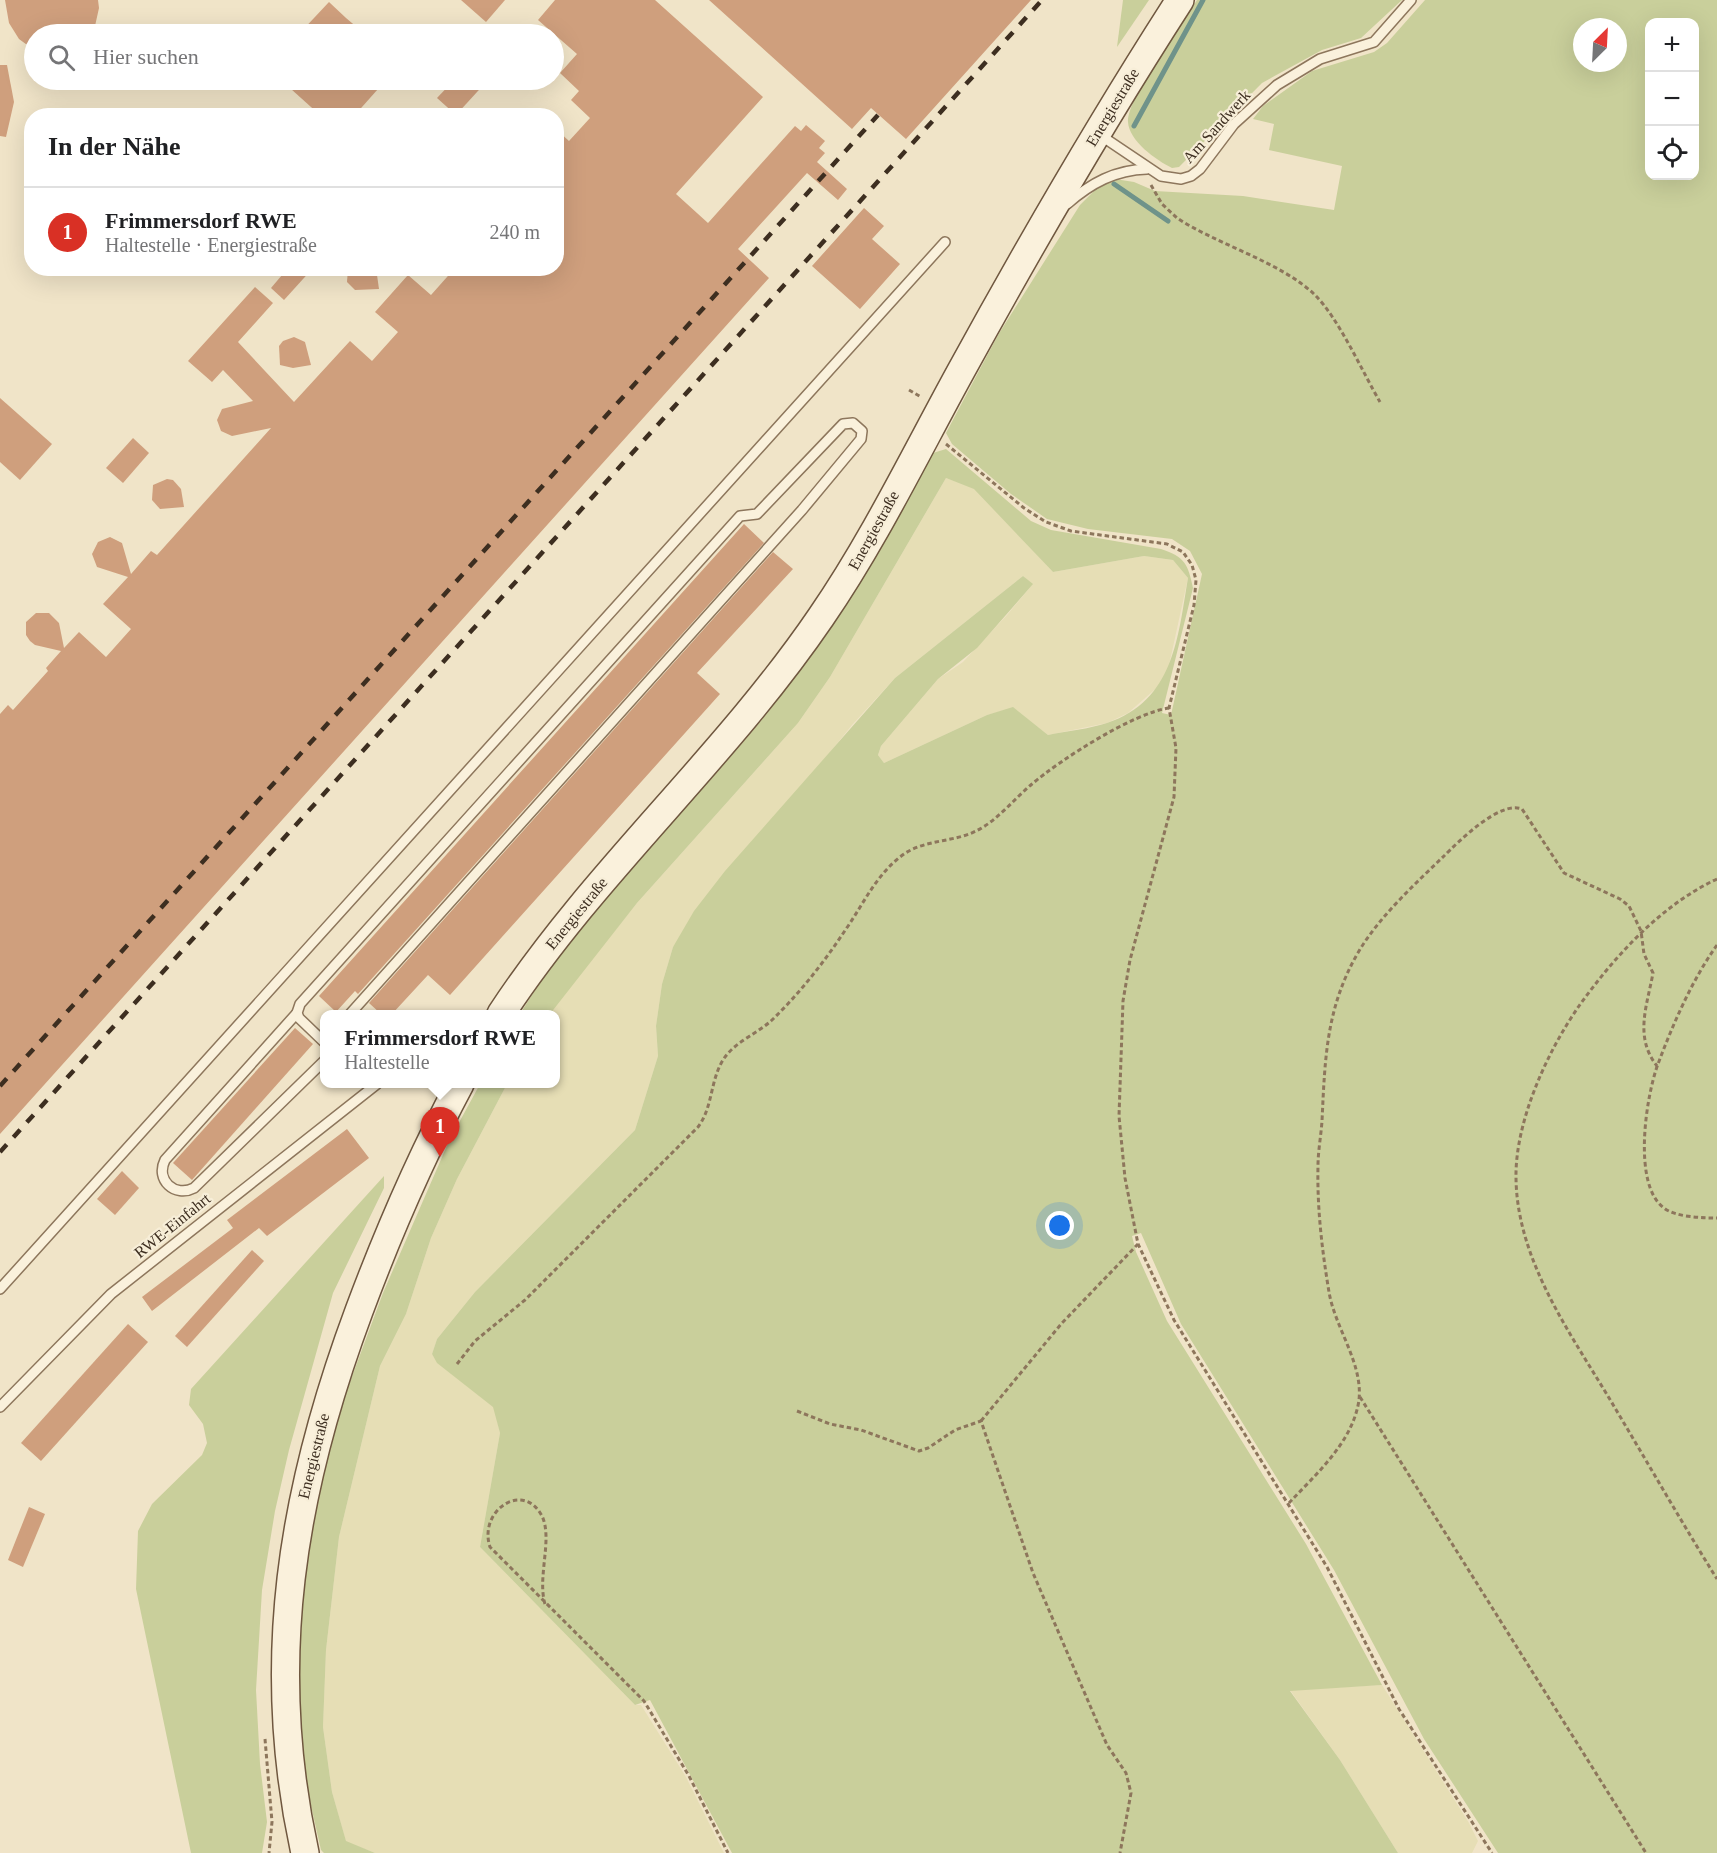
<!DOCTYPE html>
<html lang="de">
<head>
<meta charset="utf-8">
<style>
	body { margin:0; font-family:Georgia,serif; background:#f6f6f6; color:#202124 }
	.controls { position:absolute; right:18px; top:18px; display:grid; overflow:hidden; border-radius:12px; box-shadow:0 6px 24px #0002 }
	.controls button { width:54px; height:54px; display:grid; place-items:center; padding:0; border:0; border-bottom:2px solid #e0e0e0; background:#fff; color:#202124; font:30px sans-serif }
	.compass { position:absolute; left:1573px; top:18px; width:54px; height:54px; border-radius:50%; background:#fff; box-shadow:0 6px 24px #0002; rotate:24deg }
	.you { position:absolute; left:1060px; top:1226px; width:21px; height:21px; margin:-15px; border:4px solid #fff; border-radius:50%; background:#1a73e8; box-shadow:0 0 0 9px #1a73e833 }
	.badge { display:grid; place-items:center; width:39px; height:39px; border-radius:50%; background:#d93025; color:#fff; font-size:20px; font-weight:700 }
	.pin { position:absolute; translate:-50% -50px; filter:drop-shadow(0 2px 3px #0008) }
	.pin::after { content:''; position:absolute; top:32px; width:21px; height:18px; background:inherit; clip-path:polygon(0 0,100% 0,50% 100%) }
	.popup { position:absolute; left:320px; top:1010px; width:240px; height:78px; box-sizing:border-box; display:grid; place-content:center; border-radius:12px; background:#fff; filter:drop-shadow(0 2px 4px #0005); font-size:20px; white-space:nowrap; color:#757577 }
	.popup b { font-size:22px; color:#202124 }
	.popup::after { content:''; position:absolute; left:50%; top:100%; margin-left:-12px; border:12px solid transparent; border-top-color:#fff }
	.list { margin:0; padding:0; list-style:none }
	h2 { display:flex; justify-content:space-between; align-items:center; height:78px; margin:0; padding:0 24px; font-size:26px }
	h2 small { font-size:20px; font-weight:400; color:#757577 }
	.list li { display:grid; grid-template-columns:39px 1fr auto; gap:18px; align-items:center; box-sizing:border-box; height:90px; padding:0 24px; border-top:2px solid #e0e0e0 }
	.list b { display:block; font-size:22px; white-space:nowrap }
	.list p { margin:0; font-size:20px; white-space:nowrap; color:#757577 }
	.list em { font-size:20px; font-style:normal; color:#757577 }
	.icon { flex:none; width:33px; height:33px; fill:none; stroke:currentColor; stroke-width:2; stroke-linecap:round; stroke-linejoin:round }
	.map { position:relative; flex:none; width:1717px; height:1853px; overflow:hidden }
	.search { position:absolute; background:#fff; box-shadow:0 6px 24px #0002; left:24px; top:24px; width:540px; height:66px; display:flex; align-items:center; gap:15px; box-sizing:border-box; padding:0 21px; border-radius:33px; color:#757577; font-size:22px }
	.panel { position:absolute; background:#fff; box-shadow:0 6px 24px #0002; left:24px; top:108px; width:540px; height:168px; border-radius:24px }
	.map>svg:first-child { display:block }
</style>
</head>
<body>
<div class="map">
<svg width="1717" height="1853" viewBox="0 0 1717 1853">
	<rect width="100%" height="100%" fill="#f0e4c8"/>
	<g fill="#e6deb5">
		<polygon points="946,478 974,488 1053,572 1144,556 1173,560 1188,578 1168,670 1160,685 1128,713 1107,723 1048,735 1013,708 987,715 884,763 878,755 881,746 938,679 963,662 1007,615 1032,585 1023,576 895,678 852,725 673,947 662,984 656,1026 658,1056 635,1130 475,1292 437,1339 432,1354 438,1363 494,1407 500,1433 480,1547 635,1705 641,1705 686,1777 724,1853 375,1853 346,1842 332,1792 323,1727 326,1650 339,1537 380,1366 406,1314 431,1238 457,1179 507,1084 556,1084 556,1014 550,1014 556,1004 637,903 798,723 830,677"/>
		<polygon points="1382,1685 1469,1823 1478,1841 1472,1853 1398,1853 1340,1760 1290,1690"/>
	</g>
	<g fill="#c9cf9b" fill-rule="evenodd">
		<polygon points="1123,0 1149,0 1117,47"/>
		<path d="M1197,0H1402L1361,38L1322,50L1262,83L1179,167L1172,168C1156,160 1129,141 1128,122C1128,96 1181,24 1197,0Z"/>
		<path d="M1425,0H1717V1853H1498L1424,1739L1334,1570L1181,1324L1141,1233L1132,1236L1136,1252L1167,1321L1306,1544L1382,1685L1290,1691L1340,1760L1398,1853H732L650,1700L635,1705L480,1547L500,1433L493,1407L437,1363L432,1354L437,1339L475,1292L635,1130L658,1056L656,1026L662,984L673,947L694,911L725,871L895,678L1023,576L1033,584L977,648L938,679L881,746L878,755L884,763L987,715L1013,707L1048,735C1067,731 1089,729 1107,723C1174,701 1178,637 1188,578L1173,560L1144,556L1053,572L974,489L946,478L830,677L798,723L637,903L550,1014H520C600,884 721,783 808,659C838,617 864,572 889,527C903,503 915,474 933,453L946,449L1031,521L1051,530L1161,549C1185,557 1188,564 1193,588L1162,713L1171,715L1202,574L1190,551L1172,539L1088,529L1047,519L1011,494L952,444L946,433L998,335L1080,205L1096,189L1115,179L1134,182L1155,191L1243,196L1334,210L1342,166L1269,150L1274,124L1253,119L1263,106L1312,71L1374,52L1387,43ZM1650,22H1694V176H1650ZM1582,27H1618V63H1582Z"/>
		<polygon points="480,1084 507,1084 457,1179 431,1238 406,1314 380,1366 339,1537 326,1650 323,1727 332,1792 346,1841 375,1853 324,1853 321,1850 303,1770 296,1652 304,1550 319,1483 344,1398 383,1293 449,1141"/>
		<polygon points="384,1176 384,1188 333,1293 289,1450 275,1511 262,1590 256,1690 260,1764 267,1822 262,1853 191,1853 136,1589 138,1531 152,1504 202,1455 207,1443 203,1424 189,1405 191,1389"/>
	</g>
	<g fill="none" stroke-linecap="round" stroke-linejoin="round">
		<g stroke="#6f938a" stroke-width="5">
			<polyline points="1134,126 1203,0"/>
			<polyline points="1114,184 1168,221"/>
		</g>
	</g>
	<g fill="#cf9f7d">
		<polygon points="5,0 98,0 99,8 95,26 89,34 34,34 34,50 19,39 9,23"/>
		<polygon points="461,0 505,0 486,22"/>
		<polygon points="555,0 655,0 763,97 676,194 708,223 795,126 801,131 806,125 825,141 819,148 825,153 817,162 847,189 838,200 807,173 738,249 769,278 0,1134 0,714 8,705 13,710 48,671 46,668 61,651 35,645 30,641 26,635 26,622 36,613 49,613 59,623 64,648 79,632 106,657 131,629 103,604 128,577 97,567 92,554 98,542 110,537 122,543 131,574 151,551 157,555 271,428 232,436 221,431 217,420 222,409 253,401 223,370 212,382 188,361 255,287 273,303 238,342 294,402 350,341 372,361 398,332 375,312 408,275 431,295 455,268 556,268 556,129 569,141 590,118 571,100 579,91 560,73 577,54 538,20"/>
		<polygon points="709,0 1031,0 906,139 871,108 852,129"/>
		<polygon points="329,2 346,18 365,34 299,34"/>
		<polygon points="0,65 7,65 14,102 6,137 0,136"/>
		<polygon points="281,80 386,80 354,116 321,116"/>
		<polygon points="454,80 488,80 456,115 437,98"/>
		<polygon points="864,208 884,226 872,239 900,264 860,309 812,266"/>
		<polygon points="288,268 313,268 284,300 271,288"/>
		<polygon points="348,268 376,268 379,289 355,290 347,282"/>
		<polygon points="294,337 305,342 311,365 293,368 280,365 279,346 283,341"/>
		<polygon points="0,398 52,444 20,480 0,462"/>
		<polygon points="133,438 149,453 123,483 106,468"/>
		<polygon points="167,479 173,480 181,489 184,507 160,509 152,500 153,485"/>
		<polygon points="744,524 764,543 358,994 355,991 336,1012 319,996"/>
		<polygon points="773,552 793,569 697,673 720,694 450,995 428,975 392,1014 381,1014 369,1003"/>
		<polygon points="295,1028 313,1044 192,1180 173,1163"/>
		<polygon points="347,1129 369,1158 267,1236 259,1228 152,1311 142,1297 233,1228 227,1220"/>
		<polygon points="122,1171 139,1188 115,1215 97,1199"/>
		<polygon points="252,1250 264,1261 187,1347 175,1336"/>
		<polygon points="128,1324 148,1342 41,1461 21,1443"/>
		<polygon points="29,1507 45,1514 23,1567 8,1560"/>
	</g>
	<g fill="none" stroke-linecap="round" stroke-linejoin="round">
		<g stroke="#8d765c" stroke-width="12">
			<g id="service">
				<polyline points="1100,135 1161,176 1181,179 1191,176 1200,169 1234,124 1277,85 1320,59 1374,42 1411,0"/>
				<path d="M1067,204C1091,183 1115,170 1147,169"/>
				<path d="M297,1013L165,1160C155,1180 175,1198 194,1188L324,1061"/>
				<polyline points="324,1042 299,1018 297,1013 300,1004 740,516 757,514 843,424 853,423 862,431 861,439 802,510 350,1014"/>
				<polyline points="0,1289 945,242"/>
				<polyline points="0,1407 111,1294 377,1084"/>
			</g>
		</g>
		<g stroke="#6f573f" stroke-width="30">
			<g id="secondary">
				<path d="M501,1014C594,872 725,758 821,617C874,540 916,453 961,371C1030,245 1102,121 1180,0"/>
				<path d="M305,1853C263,1663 292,1491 359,1311C388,1233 421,1157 460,1084"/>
			</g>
		</g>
		<g stroke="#8d765c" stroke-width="3" stroke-dasharray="4.5 3" stroke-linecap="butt">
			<path d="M1151,185L1162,204L1177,218C1218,245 1281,262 1315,295C1339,319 1362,371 1380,402"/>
			<polyline points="909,390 921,397"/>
			<polyline points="946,444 1024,508 1046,522 1071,531 1167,544 1183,552 1192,565 1196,580 1194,605 1169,708 1176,748 1174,797 1130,960 1123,1001 1119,1116 1125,1178 1138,1244 1174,1320 1327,1567 1399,1709 1492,1853"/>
			<path d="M1717,879C1661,905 1614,957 1579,1006C1547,1052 1515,1122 1516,1178C1517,1263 1574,1338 1615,1408C1649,1465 1682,1523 1717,1579"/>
			<path d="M1717,945C1692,980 1673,1024 1658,1064C1646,1096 1632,1185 1664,1208C1675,1217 1702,1218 1717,1218"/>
			<path d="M457,1364L475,1341L525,1300L698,1127C713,1107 710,1081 723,1060C734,1042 757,1034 772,1020C800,993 825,961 846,929C864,903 875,877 900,857C922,839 952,843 976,831C997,821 1014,799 1032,784C1060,760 1133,713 1169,708"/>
			<polyline points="1360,1397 1646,1853"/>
			<polyline points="797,1411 830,1424 861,1430 919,1451 928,1448 955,1430 981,1421 1033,1573 1107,1745 1126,1773 1131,1793 1120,1853"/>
			<polyline points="981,1421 1062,1323 1138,1244"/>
			<path d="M1289,1503C1316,1474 1353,1442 1359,1400C1363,1363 1335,1328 1329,1292C1322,1250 1317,1208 1318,1166C1318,1151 1321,1136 1322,1121C1325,1058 1326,1007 1359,951C1380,916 1415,884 1444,856C1458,842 1500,800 1522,809L1564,873L1620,899L1629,906L1641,931L1644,954L1653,973C1647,1006 1634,1037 1657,1066"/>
			<path d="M545,1604C537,1577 553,1539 542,1516C523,1480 478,1511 490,1547L644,1701L689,1776L728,1853"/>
			<polyline points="265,1739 272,1822 269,1853"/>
		</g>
		<use href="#service" stroke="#faf1dc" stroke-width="9"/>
		<use href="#secondary" stroke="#faf1dc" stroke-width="27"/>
		<g stroke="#3d2e20" stroke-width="4.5" stroke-dasharray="10 10" stroke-linecap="butt">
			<polyline points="0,1086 878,115"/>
			<polyline points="0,1152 1042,0"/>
		</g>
	</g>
	<g text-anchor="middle" stroke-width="4.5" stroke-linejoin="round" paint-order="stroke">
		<g font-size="16" fill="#3d2e20" stroke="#f7eed8">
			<text transform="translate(1112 107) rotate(-59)" y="6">Energiestraße</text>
			<text transform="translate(1216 126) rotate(-48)" y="6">Am Sandwerk</text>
			<text transform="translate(873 530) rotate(-61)" y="6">Energiestraße</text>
			<text transform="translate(576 913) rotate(-51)" y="6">Energiestraße</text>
			<text transform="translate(172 1225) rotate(-39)" y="6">RWE-Einfahrt</text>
			<text transform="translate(313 1456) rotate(-76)" y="6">Energiestraße</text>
		</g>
	</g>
</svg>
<div class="controls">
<button>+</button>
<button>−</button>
<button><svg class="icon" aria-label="locate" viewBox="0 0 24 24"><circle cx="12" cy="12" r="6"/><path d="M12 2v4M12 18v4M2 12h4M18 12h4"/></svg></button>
</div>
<svg class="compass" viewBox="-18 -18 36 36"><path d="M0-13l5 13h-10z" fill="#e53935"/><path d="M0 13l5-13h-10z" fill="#757577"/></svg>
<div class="you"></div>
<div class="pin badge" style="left:440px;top:1157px">1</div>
<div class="popup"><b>Frimmersdorf RWE</b>Haltestelle</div>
<div class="search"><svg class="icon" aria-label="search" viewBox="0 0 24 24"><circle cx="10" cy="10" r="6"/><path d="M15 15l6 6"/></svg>Hier suchen</div>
<section class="panel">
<h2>In der Nähe<small></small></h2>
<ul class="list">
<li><span class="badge">1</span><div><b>Frimmersdorf RWE</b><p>Haltestelle · Energiestraße</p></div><em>240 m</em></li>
</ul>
</section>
</div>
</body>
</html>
